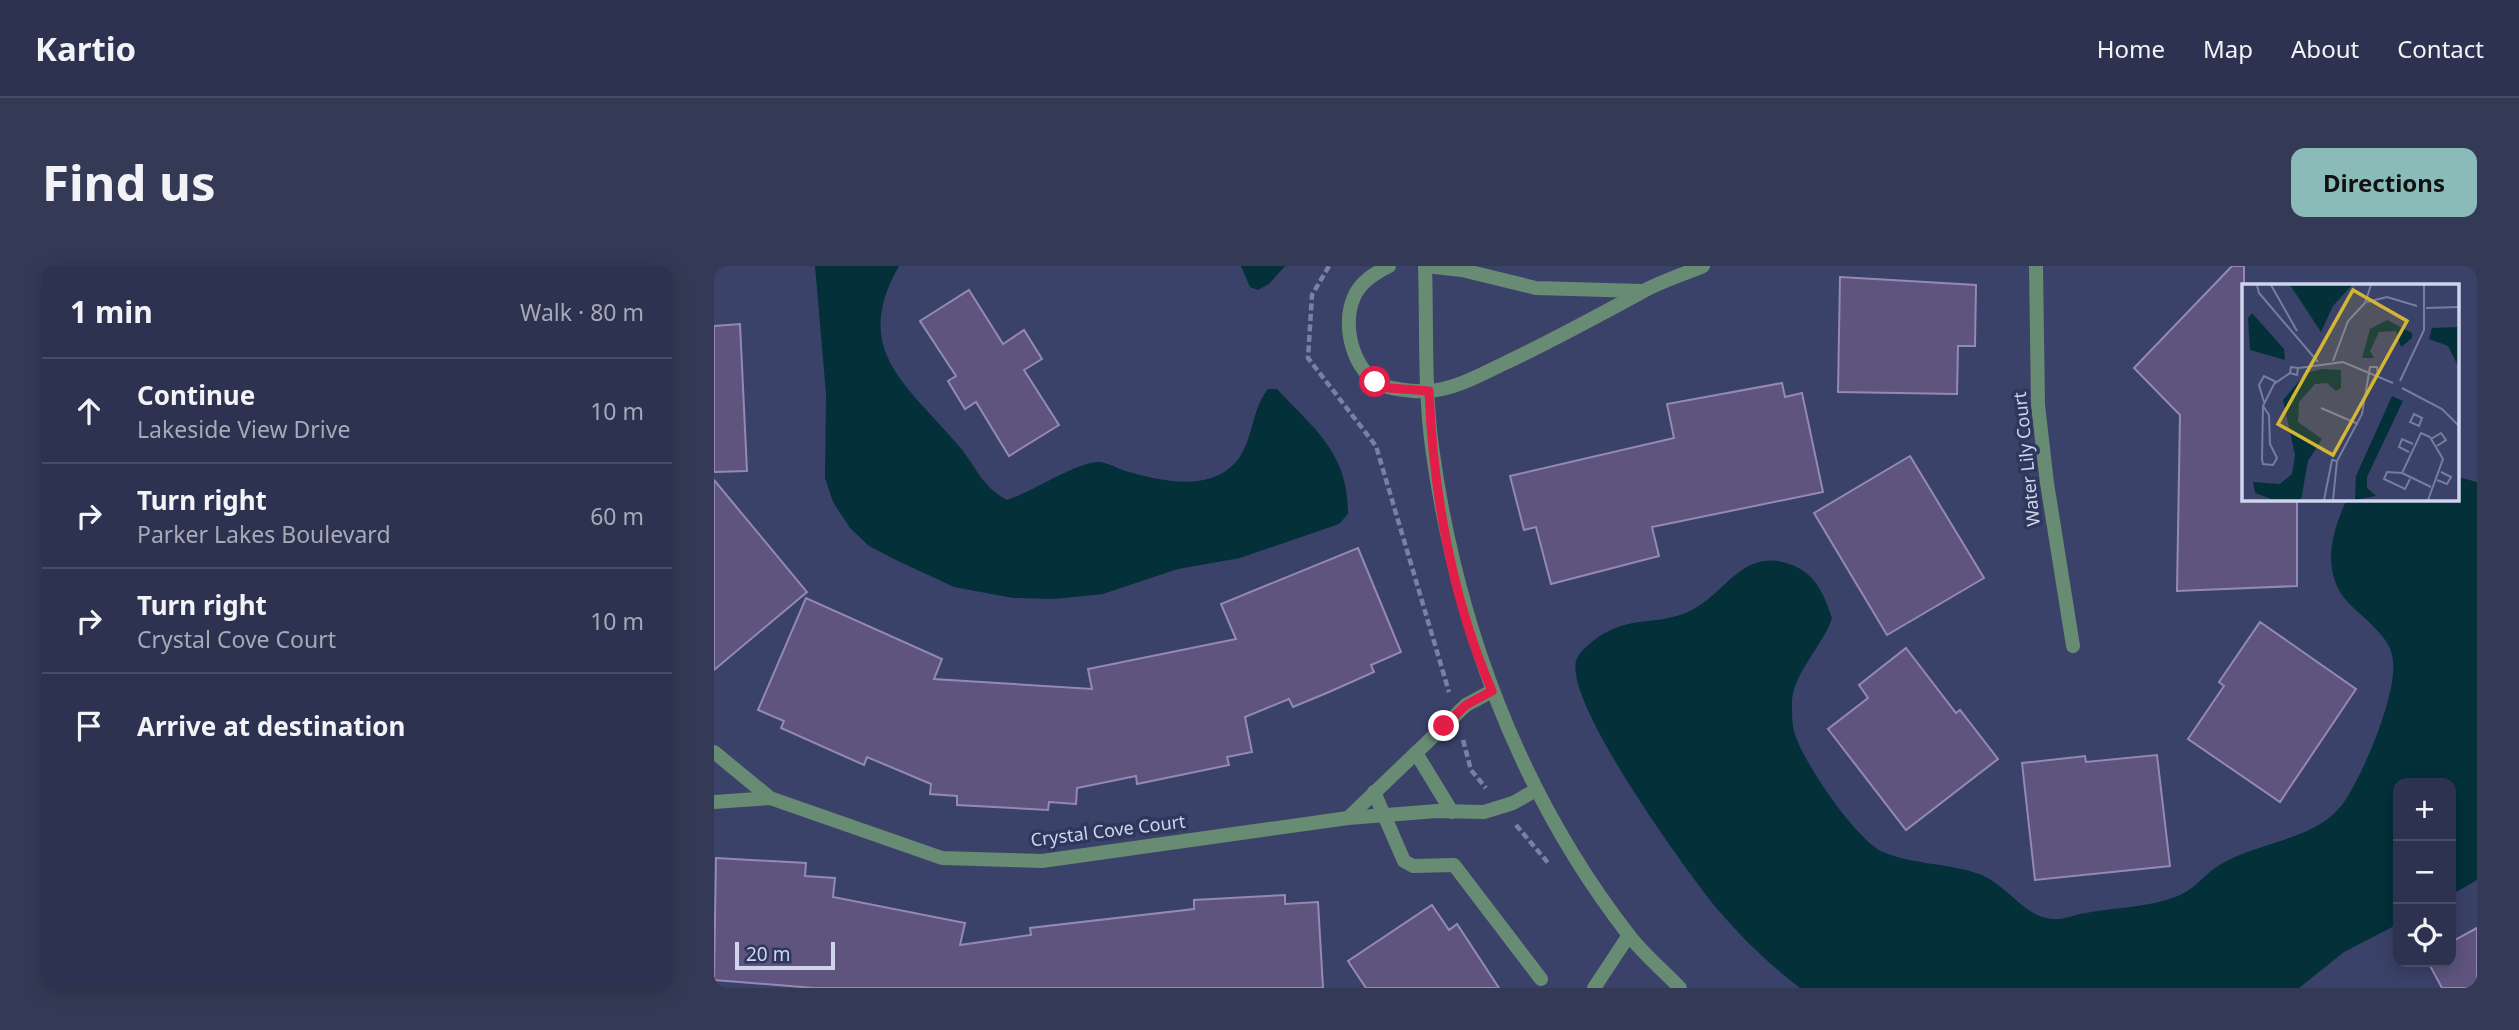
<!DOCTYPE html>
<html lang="en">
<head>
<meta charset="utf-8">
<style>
	body { margin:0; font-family:"Noto Sans",sans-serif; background:#343a56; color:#f1f3f6 }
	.controls { position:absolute; right:21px; bottom:21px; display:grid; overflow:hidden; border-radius:14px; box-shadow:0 4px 18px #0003 }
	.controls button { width:63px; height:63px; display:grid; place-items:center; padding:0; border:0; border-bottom:2px solid #484d66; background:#2c324f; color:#f1f3f6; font:35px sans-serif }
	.scale { position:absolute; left:21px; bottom:18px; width:100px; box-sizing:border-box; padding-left:7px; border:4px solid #d0d5ed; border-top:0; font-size:19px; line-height:24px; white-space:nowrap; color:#d0d5ed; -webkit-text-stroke:5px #30375d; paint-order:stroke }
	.stop { position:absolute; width:21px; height:21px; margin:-16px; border:5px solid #e11d48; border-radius:50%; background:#fff }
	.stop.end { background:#e11d48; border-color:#fff; box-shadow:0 2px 7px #0008 }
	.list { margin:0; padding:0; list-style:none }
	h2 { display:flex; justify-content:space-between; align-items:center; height:91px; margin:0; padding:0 28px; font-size:30px }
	h2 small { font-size:23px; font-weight:400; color:#a6aab7 }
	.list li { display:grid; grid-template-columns:46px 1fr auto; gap:21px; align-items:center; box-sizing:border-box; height:105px; padding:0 28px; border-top:2px solid #484d66 }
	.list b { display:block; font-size:26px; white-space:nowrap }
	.list p { margin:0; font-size:23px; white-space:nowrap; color:#a6aab7 }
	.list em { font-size:23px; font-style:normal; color:#a6aab7 }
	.icon { flex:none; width:38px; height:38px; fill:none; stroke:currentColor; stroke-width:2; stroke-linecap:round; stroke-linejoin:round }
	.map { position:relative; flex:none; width:1763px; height:722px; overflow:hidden; border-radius:14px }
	header { display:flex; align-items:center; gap:42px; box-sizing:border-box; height:98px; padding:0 35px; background:#2c324f; border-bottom:2px solid #484d66 }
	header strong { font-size:33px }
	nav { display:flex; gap:38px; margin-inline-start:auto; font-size:24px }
	.intro { display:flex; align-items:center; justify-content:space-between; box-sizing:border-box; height:168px; padding:0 42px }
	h1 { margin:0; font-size:49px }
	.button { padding:18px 32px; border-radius:14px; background:#8bbbb9; color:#111; font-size:24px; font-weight:700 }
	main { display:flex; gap:42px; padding:0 42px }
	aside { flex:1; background:#2c324f; border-radius:14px; box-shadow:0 4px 18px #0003 }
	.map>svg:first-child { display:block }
</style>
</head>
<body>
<header>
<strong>Kartio</strong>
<nav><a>Home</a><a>Map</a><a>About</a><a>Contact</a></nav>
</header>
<div class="intro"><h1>Find us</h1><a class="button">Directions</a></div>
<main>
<aside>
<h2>1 min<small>Walk · 80 m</small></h2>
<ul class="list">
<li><svg class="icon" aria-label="ahead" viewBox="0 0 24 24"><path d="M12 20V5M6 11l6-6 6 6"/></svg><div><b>Continue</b><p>Lakeside View Drive</p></div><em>10 m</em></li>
<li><svg class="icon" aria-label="right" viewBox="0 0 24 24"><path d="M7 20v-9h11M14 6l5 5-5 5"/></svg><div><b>Turn right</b><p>Parker Lakes Boulevard</p></div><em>60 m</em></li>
<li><svg class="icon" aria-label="right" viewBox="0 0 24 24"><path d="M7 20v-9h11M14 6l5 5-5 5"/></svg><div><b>Turn right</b><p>Crystal Cove Court</p></div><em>10 m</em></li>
<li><svg class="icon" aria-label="arrive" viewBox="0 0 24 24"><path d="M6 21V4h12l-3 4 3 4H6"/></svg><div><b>Arrive at destination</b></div></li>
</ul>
</aside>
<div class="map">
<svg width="1763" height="722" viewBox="0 0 1763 722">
	<rect width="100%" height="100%" fill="#3b4269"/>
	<g fill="#033039">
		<path d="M101,0H185C137,84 192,118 244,179C263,201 266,219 293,234C319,226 363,195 386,196C394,197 403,202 411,205C441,213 481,224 510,206C541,188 534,147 554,123H563C601,164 634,186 634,248L625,258L526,292L464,303L389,328L340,333L299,332L240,321L184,295L155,280L136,262L119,236L111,212L112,128Z"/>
		<polygon points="527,0 571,0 555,18 544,24 536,21"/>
		<path d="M1744,211L1763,216V614L1737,629V517H1684V658L1630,686L1585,722H1086C1056,699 1030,674 1005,645C974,608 851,438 862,395C865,386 873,380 879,375C913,349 935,360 969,348C1011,333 1026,279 1078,299C1102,308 1110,329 1118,352C1109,380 1078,408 1078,437C1078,446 1078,457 1080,465C1088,495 1142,574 1169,586C1200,599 1237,597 1268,609C1292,619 1312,652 1339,653C1350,654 1362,648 1372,647C1401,641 1433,642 1461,631C1479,625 1487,612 1501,602C1539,575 1603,576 1630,536C1649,509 1687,421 1678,389C1675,376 1665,366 1656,357C1647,348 1635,339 1628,329C1608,299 1619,263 1633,233H1744Z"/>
	</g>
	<g fill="#5e547e" stroke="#9489b6" stroke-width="2">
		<polygon points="1518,0 1530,0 1530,233 1583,233 1583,320 1463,325 1466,149 1420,102"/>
		<polygon points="1126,11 1262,19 1261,80 1244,80 1243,128 1124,126"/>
		<polygon points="255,24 289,78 310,64 328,93 310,104 345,159 295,190 262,136 251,143 234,115 242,110 206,55"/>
		<polygon points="26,58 33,205 0,206 0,60"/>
		<polygon points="1068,117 1071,131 1088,127 1109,226 938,261 945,290 837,318 822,261 810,264 796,210 960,172 953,138"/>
		<polygon points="1196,190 1270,312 1173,369 1100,247"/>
		<polygon points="0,214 93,326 0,404"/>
		<polygon points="644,282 687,386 657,399 660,406 615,426 579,441 575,433 531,451 538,486 513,491 515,499 423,518 422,510 363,522 362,538 335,536 334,544 243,539 243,530 216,528 217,518 153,491 150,499 67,462 70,455 44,444 92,332 228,393 220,413 378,423 374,403 522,373 507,338"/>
		<polygon points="1546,356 1642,423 1566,536 1474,473 1510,420 1505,416"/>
		<polygon points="1192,382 1242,447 1246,444 1284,493 1192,564 1114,463 1154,432 1145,419"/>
		<polygon points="1443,489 1456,600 1321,614 1308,497 1371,490 1372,496"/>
		<polygon points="2,592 92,597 91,610 121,612 119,631 251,657 246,679 317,669 316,662 480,643 480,634 571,629 571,638 604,636 609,722 100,722 0,714"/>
		<polygon points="718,639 735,664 743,658 785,722 652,722 634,695"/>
		<polygon points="1763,662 1763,722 1728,722 1714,696 1737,696 1737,676"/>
	</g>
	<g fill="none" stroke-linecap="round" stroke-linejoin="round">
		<g stroke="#7a80a1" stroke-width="4.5" stroke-dasharray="7 3.5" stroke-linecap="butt">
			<polyline points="615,0 598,29 594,92 662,180 735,426"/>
			<polyline points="749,474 757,504 772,522"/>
			<polyline points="802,559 835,598"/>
		</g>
		<g stroke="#678b73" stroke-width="14">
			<polyline points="702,487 738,546"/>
			<polyline points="660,526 690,595 699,600 740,599 827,713"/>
		</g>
		<g stroke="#678b73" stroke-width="14">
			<path d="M675,0C661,7 646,16 640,31C626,61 641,116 678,122C689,124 704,126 715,125C741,123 766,109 789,98C836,76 880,52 926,27C945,16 968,9 989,0"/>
			<path d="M711,0C713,60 710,121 718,181C742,357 805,527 914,668C929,688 949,704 966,722"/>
			<polyline points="711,0 748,4 822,22 927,25"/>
			<polyline points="1322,0 1324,139 1333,217 1359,380"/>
			<polyline points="0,486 56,532"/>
			<polyline points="0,536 56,532 228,592 328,595 634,552 723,545 770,546 799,537 822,524"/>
			<polyline points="634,552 752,439 778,425"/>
			<polyline points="880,722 915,669"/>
		</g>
	</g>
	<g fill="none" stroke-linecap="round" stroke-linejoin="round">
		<path stroke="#e11d48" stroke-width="9" d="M661,116L675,122L715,125C719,225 738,333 778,425L752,439L730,460"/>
	</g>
	<g text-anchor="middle" stroke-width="7" stroke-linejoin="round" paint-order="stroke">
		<g font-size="18" fill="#d0d5ed" stroke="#30375d">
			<text transform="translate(1313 193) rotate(-96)" y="6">Water Lily Court</text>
			<text transform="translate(394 565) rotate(-7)" y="6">Crystal Cove Court</text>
		</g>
	</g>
	<g transform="translate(1528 18)">
		<rect width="217" height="217" fill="#3b4269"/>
		<path d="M48,1H110L91,22L79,48ZM10,29L42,65L43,76L8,66L6,34ZM145,36L170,49V54L159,63L154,47L137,48L128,67L132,74H120L128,45ZM217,43V84L206,62L187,55L190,44ZM80,85L99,86V104L94,107L85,99L73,100L57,118L56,138L80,155L66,177L59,216H32L13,209L11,198L38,200L50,190L53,171L41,116L64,89ZM150,112L161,117L125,193V204L134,212L113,216L114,192Z" fill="#033039"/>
		<path fill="none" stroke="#777d9e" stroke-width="2" d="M15,1L17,9L76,78M29,1L55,47M125,18L145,13L175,22M184,24L217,23M91,77L106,37L123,19L129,1M57,84L101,78L151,99M158,97L182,46V1M160,104L200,125L217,142M22,118L17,101L22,92L34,98M21,122L27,131L28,160L35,174L31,181L21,180L20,175L21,122L32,100L48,89L55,91L56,84L49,83L48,89M79,124L116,140M172,130L180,134L177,142L168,138ZM189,155L199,149L204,156L195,162M167,168L157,163L160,155L171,160M95,177L120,130L128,83H135L136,91M160,189L145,188L142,195L163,205L168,195M195,196L205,200L209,193L199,188M82,216L90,176L95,177L91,216M186,216L201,175L188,153L179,149L160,189L189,203"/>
		<path fill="#d4b635" fill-opacity="0.15" stroke="#d4b635" stroke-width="3.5" d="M111,6L165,37L91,171L36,140Z"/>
		<rect width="217" height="217" fill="none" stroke="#d0d5ed" stroke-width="3.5"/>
	</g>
</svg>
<div class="controls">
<button>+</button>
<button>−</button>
<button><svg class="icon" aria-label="locate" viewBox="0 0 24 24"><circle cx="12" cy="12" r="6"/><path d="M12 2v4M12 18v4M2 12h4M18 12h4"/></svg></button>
</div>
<div class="scale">20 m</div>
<div class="stop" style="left:661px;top:116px"></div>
<div class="stop end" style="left:730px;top:460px"></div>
</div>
</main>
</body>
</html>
